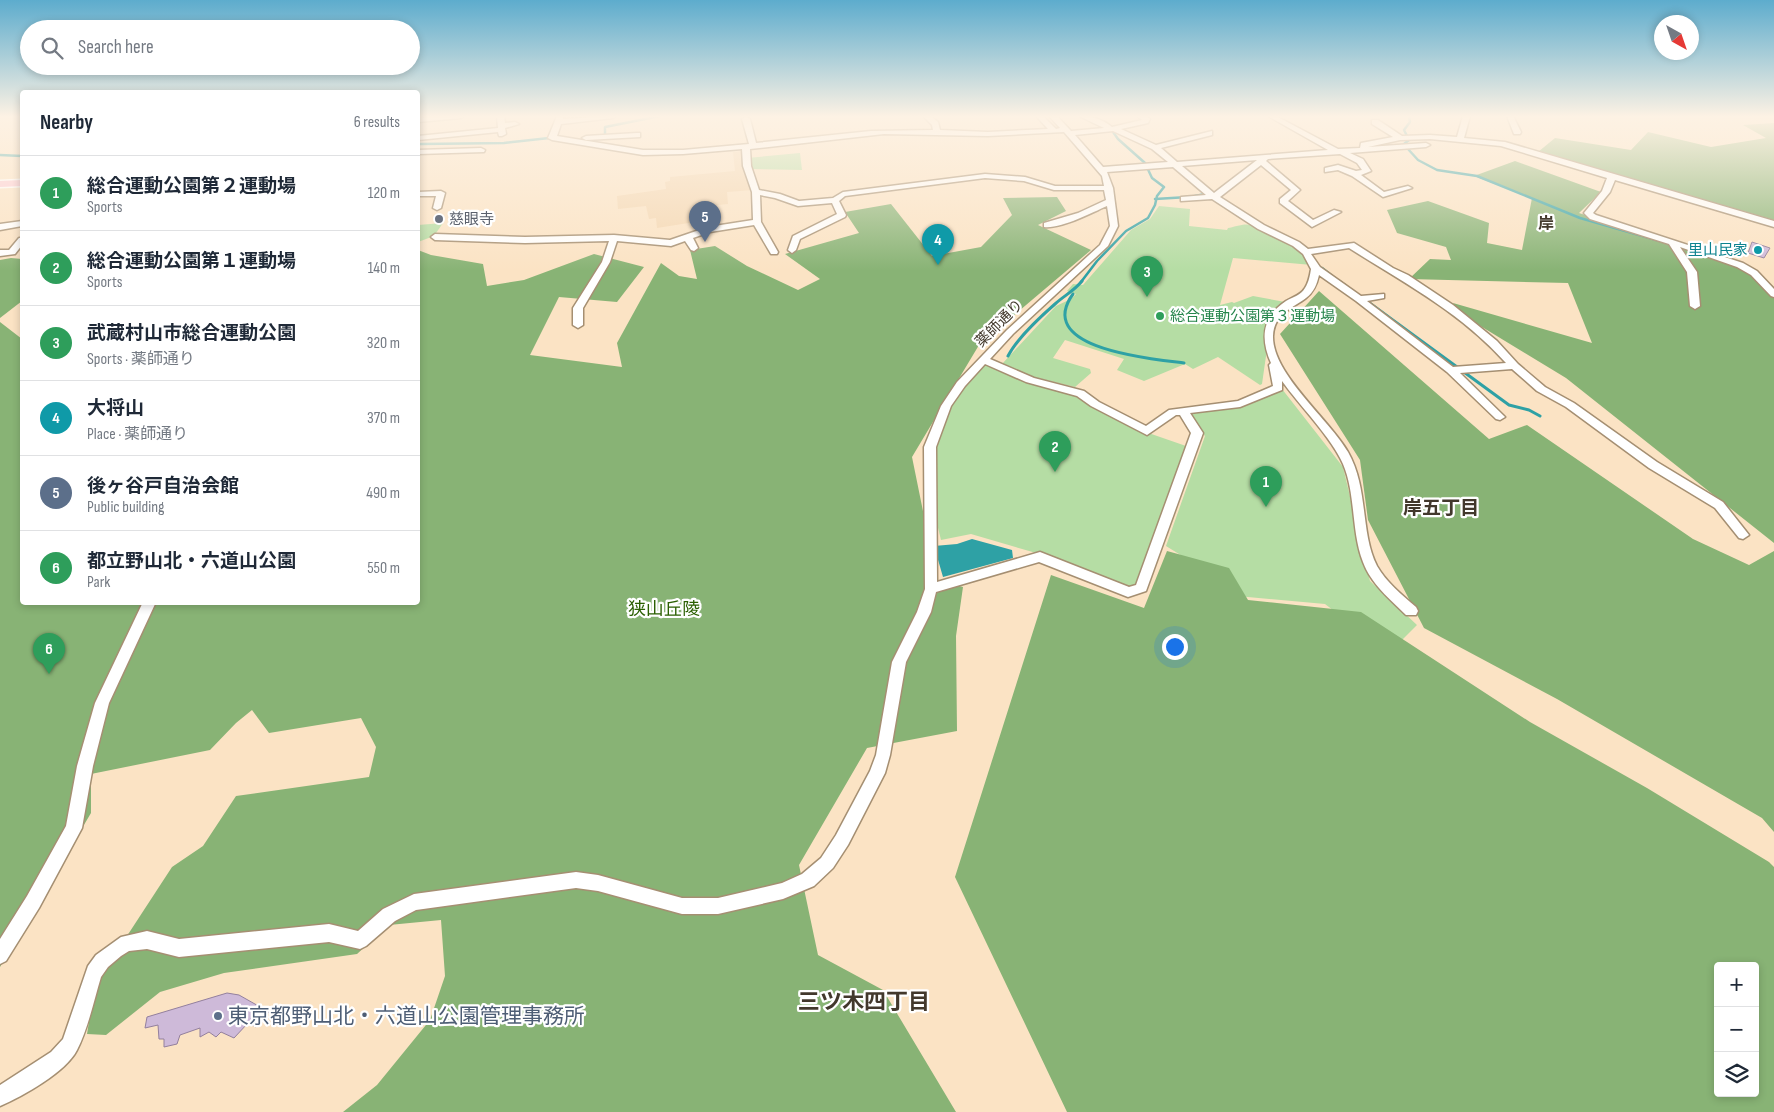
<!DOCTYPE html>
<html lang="en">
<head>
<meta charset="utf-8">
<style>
	body { margin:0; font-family:"Sofia Sans Condensed","Noto Sans JP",sans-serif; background:#f2f2f3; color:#1f2937 }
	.controls { position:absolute; right:15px; bottom:15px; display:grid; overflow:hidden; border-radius:5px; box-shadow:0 2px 8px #0003 }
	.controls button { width:45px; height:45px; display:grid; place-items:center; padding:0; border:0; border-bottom:1px solid #e0e1e3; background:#fff; color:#1f2937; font:25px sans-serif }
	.compass { position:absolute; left:1654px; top:15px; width:45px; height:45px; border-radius:50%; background:#fff; box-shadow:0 2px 8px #0003; rotate:140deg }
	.you { position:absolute; left:1174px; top:646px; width:18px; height:18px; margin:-12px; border:4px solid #fff; border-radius:50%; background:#1a73e8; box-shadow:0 0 0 8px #1a73e833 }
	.badge { display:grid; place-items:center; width:32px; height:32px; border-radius:50%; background:#2060b1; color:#fff; font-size:16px; font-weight:700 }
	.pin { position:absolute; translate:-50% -41px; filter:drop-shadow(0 1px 2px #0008) }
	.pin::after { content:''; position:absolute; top:26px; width:18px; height:15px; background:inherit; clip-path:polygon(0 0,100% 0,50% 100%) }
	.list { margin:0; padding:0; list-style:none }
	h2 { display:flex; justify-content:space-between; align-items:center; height:65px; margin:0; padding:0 20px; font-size:21px }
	h2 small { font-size:16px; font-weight:400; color:#747a83 }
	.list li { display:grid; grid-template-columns:32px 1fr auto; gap:15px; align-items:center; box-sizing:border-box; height:75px; padding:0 20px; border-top:1px solid #e0e1e3 }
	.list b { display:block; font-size:19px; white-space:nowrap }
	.list p { margin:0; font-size:16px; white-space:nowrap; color:#747a83 }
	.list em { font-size:16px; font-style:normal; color:#747a83 }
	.icon { flex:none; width:28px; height:28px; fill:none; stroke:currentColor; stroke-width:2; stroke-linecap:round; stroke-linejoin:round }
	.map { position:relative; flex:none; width:1774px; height:1112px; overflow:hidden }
	.search { position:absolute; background:#fff; box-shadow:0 2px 8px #0003; left:20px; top:20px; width:400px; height:55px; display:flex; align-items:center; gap:12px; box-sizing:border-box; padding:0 18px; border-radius:28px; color:#747a83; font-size:19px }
	.panel { position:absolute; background:#fff; box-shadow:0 2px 8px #0003; left:20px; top:90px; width:400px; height:515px; border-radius:5px }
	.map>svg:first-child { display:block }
</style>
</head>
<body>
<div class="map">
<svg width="1774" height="1112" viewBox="0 0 1774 1112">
	<rect width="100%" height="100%" fill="#fbe3c4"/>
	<polygon fill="#f4d7b2" points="742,151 753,190 727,192 728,204 697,207 701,221 657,228 656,218 649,219 646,206 618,209 617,196 666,189 665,182 670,181 670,177 735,171 733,152"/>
	<g fill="#b5dda4">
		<polygon points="800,153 802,170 749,169 747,158"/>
		<path d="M1159,206L1190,209L1189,226L1227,230L1228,228C1234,227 1244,223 1251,225C1272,229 1299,248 1312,265L1233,258L1220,305L1232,302L1234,303L1253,296L1285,302L1267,321L1264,338L1267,349L1262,384L1260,385L1218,357L1193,369L1185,364L1144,381L1117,370L1124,359L1065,340L1053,358L1090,369L1091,373L1075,387L1034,377L1002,364L1056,306L1071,299L1076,294L1067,291L1073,284L1083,285L1131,230L1150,219Z"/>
		<polygon points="443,223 434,236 418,242 418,225"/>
		<polygon points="980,359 1073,392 1137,429 1186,446 1138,586 1127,589 1043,555 971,534 941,540 930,495 935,449 944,409"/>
		<polygon points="1282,389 1343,467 1370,581 1417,625 1389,653 1325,604 1226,595 1187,559 1166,546 1205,436 1185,413 1243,406"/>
	</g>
	<g fill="#88b375" fill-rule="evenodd">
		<polygon points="1774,123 1774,220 1538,152 1555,138 1631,150 1648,132 1711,147 1766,138 1743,125"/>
		<polygon points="1515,161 1601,192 1579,213 1678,245 1745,270 1774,293 1774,543 1566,378 1459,313 1453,303 1592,343 1568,283 1409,279 1430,259 1451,260 1446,247 1397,233 1387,210 1428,201 1489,223 1487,243 1522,250 1532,198 1474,176"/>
		<polygon points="1057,197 1066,211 1038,225 1091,250 979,345 912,457 937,580 963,587 956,636 957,731 867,748 799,865 818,955 883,990 956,1112 343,1112 377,1085 430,1020 445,976 441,920 389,925 357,954 224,973 160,992 106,1035 87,1034 95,985 172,867 203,846 236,796 369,777 376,747 361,718 269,733 252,710 236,723 210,750 91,774 91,813 0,967 0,322 22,339 22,602 418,602 418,250 431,255 483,264 487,286 524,280 594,254 644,267 617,302 559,297 530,355 622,367 617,343 661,263 679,276 697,279 690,250 715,246 747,266 798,290 820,279 785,254 859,233 845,212 891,204 932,256 981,247 1012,215 1003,198"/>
		<polygon points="11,258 22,259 22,301 0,318 0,260"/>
		<polygon points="1319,291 1489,439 1527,425 1693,539 1749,565 1774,551 1774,832 1762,818 1557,699 1424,628 1368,520 1360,460 1280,334"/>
		<path d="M1167,551L1229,568L1248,600L1361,612L1530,722L1647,788L1769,862L1774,867V1112H1067L955,877L1051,575L1144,608ZM1718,966H1755V1093H1718Z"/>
	</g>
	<polygon fill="#2ea1a5" points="972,539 1012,550 1013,558 943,577 934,546 957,544"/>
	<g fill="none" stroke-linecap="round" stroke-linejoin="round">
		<g stroke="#2ea1a5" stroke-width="2.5">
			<polyline points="1088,116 1102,121"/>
			<polyline points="605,136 605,127 660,116"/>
			<polyline points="420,144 504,143 549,138"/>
			<polyline points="1404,144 1409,140 1404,130 1410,122 1409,116"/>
			<polyline points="1408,149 1418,160 1437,170 1477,176 1580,218 1660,241"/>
			<polyline points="0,155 22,156"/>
			<polyline points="1195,196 1205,194"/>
			<polyline points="1155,199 1188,197"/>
			<polyline points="1322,268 1340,282"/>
			<polyline points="1081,282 1097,261 1126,231 1148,218 1155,205 1157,196 1164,187 1152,178 1145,163 1118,139 1111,129"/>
		</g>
		<g stroke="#2ea1a5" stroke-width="3">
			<polyline points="1339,281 1346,286"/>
			<path d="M1073,294C1033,349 1153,359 1184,363"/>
			<polyline points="1364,299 1509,405 1529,410 1540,416"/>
			<path d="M1008,356C1018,337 1039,318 1055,304C1065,295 1074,291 1082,281"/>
		</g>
	</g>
	<g fill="#cebad9" stroke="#93809d">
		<polygon points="1752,242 1770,248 1764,258 1748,253"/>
		<polygon points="227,993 239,995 269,1012 256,1027 248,1023 234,1038 221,1032 216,1037 209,1032 200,1037 200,1028 180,1035 177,1044 164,1047 164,1039 159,1039 158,1025 145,1028 147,1017"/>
	</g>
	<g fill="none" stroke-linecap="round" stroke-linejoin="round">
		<g stroke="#a58f72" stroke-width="3">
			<g id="minor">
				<polygon points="442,116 465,116 461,118 418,122 418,118"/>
				<polygon points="497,116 504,116 505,123 515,122 519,124 505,128 506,134 502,136 499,136 498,132 418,140 418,136 498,128"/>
				<path d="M557,116H563V119L616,116L613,118L561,124L557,136L643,150H683L749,144L742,119L746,117L750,119L756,143L871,131L933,130L932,125L923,116H930L938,122L940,130L988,132L1048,129L1036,116H1043L1056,129L1060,128L1049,116H1057L1071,131L1104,128L1079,116C1090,116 1103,119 1112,127L1142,120L1137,116H1145L1150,119L1148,123L1121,129L1156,145L1212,131V135L1161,148L1177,162L1328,150L1268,116H1276L1338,149L1360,148L1361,143L1393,137L1372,124V120H1378L1402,136L1430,135L1457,137L1463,116H1470L1464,138L1505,142L1774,221V227L1615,180L1610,192L1593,213L1596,215L1743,263L1757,271L1774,289V297L1771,296L1751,275L1737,267L1680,247L1697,272L1700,306L1695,309L1690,306L1687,272L1669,244L1590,219L1584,213L1602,191L1607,178L1501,146L1430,139L1400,140L1368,147L1426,143L1430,145L1426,147L1350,153L1363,159L1371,171L1361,175L1384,192L1408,186L1412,188L1383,197L1352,176L1338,170L1325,172V168L1338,165L1356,171L1362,170L1357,163L1340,154L1268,159L1266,161L1300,190L1288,201L1313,220L1334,210L1341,212L1312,227L1280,203V199L1291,190L1261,165L1220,197L1264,225L1299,242L1308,249L1354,243L1393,268L1408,275L1453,305L1497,341L1518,364L1545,387L1574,403L1657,462L1723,502L1749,535L1743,539L1739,538L1715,508L1649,468L1566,407L1537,391L1512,369L1460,373L1505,417L1500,420L1496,419L1447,372L1356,301L1319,275C1317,284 1314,292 1306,298C1292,309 1274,313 1273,336C1272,374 1330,420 1348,452C1369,489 1360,533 1377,566C1386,582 1402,595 1416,607L1418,611L1416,615H1406C1390,599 1371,584 1363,562C1351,531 1356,495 1343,464C1332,438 1299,405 1282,381V390L1240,407L1190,413L1203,433L1146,591L1128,597L1039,562L936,592L931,612L906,662L890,755L885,773L848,845L833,868L814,886L783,899L718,914H682L598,891L576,888L416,910L395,921L366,946L360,949L329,942L179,957L147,949L129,951L121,956L108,967L101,977C94,1000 88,1029 77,1050C66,1072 23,1096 0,1106V1085L51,1052L63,1039L88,966L96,955L121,937L147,931L179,939L329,924L358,931L383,909L414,894L576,872L598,875L682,898H718L782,883L802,874L821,858L836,835L870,771L876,755L892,662L917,612L925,589L924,447L941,406L957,382L1007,330L1100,245L1110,226L1107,206C1091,213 1061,229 1044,227V223L1078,213L1106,200L1104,190H1054L1024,181L985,178L845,196L839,201L846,215L845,217L800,239L796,250L792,253L788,250L793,236L837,214L832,203L798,206L775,198L760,195L761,222L778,252L777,254H771L754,225L710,232L693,238L698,248L694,251L691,250L685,241L671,246L617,241L610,262L583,308V325L578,328L573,325V308L602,262L609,241L525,243L435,240L431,237L435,234L525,237L614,235L670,240L708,227L753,220L752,192L743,166L742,149L683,154L643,155L552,140L548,138ZM1113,131L1152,149L1168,162L1103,167L1075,135ZM1064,132L1102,176L1104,186H1055L1025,177L985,174L843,192L833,198L799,201L780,194L759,190L751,166L750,149L884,134L988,136ZM1257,160L1214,193L1182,166ZM1173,167L1206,195L1181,197V201L1212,199L1258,229L1293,246L1303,254L1311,269C1310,275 1309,282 1305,288C1301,295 1293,297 1286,301C1262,317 1260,338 1271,363L1269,365L1273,386L1238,401L1169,410L1146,426L1099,402L1084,391L1034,378L990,359L1013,334L1108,246L1118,226L1113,188L1107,172ZM1349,248C1406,284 1460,312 1506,363L1453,367L1367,301L1384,298V294L1361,296L1320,267L1311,254ZM985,364L1026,382L1077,396L1091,406L1147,435L1176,415H1180L1191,433L1136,585L1129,587L1040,552L937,582L936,447L951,406L965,386Z"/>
				<polygon points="1507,116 1513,116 1521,132 1520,134 1514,134"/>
				<polygon points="637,133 640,133 640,137 586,140 582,138 586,136"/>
				<polygon points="481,148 485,150 484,152 418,154 418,150"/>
				<polygon points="441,191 445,193 441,208 437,210 433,208 436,196 418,196 418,192"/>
				<polygon points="22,221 22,226 0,230 0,224"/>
				<polygon points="19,238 22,238 22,245 15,254 0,256 0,250 9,250"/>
				<polygon points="143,602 156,602 109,703 93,766 82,828 39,908 6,961 0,964 0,939 27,896 66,826 77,766 95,703"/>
			</g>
		</g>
		<g stroke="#fff" stroke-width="3">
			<polygon id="major" points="22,180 22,186 0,187 0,181"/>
		</g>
		<use href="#minor" fill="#fff" fill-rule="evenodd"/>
		<use href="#major" fill="#fdcad6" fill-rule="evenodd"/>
	</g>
	<linearGradient id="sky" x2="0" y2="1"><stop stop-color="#5daccd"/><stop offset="0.43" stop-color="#fdf2e4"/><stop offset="1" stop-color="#fdf2e4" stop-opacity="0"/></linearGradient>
	<rect width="1774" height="271" fill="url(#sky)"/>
	<circle fill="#6b7280" stroke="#fff" stroke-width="2" cx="439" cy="219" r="5"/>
	<circle fill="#0f9aa8" stroke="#fff" stroke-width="2" cx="1758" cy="250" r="5"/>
	<circle fill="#2e9e5b" stroke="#fff" stroke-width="2" cx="1160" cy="316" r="5"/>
	<circle fill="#5c6f8a" stroke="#fff" stroke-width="2" cx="218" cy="1016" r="5"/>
	<g text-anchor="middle" stroke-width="4.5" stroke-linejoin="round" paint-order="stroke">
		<g font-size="15" fill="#5b616d" stroke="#fff" text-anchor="start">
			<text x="449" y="224">慈眼寺</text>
		</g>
		<g font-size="15" fill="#0d838f" stroke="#fff" text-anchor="end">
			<text x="1748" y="255">里山民家</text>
		</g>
		<g font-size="15" fill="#27864d" stroke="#fff" text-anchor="start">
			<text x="1170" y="321">総合運動公園第３運動場</text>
		</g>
		<g font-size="15" fill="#42382c" stroke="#fff">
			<text transform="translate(999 323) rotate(-45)" y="5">薬師通り</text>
		</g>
		<g font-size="16" font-weight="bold" fill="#42382c" stroke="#fff">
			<text x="1546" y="229">岸</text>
		</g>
		<g font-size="18" fill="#2c6003" stroke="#fff">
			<text x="664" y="615">狭山丘陵</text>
		</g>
		<g font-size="19" font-weight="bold" fill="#42382c" stroke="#fff">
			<text x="1441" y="514">岸五丁目</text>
		</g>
		<g font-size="21" fill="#4e5e75" stroke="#fff" text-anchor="start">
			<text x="228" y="1023">東京都野山北・六道山公園管理事務所</text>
		</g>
		<g font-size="22" font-weight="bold" fill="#42382c" stroke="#fff">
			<text x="864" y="1009">三ツ木四丁目</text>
		</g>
	</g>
</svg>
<div class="controls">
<button>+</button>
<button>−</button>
<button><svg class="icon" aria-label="layers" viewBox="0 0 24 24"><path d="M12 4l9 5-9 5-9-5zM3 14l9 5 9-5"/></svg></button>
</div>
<svg class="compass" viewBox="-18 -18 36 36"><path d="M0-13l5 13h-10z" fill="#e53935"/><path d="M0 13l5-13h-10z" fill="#747a83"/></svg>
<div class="you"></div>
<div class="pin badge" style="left:1266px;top:507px;background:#2e9e5b">1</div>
<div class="pin badge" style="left:1055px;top:472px;background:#2e9e5b">2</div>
<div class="pin badge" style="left:1147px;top:297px;background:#2e9e5b">3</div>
<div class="pin badge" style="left:938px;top:265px;background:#0f9aa8">4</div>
<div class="pin badge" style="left:705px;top:242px;background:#5c6f8a">5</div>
<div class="pin badge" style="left:49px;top:674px;background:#2e9e5b">6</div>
<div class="search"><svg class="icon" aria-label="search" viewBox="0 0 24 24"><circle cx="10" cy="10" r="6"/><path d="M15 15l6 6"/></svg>Search here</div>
<section class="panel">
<h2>Nearby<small>6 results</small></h2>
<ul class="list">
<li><span class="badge" style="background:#2e9e5b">1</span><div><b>総合運動公園第２運動場</b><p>Sports</p></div><em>120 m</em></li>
<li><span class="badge" style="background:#2e9e5b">2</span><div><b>総合運動公園第１運動場</b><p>Sports</p></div><em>140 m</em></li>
<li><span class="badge" style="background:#2e9e5b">3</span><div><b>武蔵村山市総合運動公園</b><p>Sports · 薬師通り</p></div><em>320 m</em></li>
<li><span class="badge" style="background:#0f9aa8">4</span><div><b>大将山</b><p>Place · 薬師通り</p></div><em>370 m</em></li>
<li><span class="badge" style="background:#5c6f8a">5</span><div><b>後ヶ谷戸自治会館</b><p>Public building</p></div><em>490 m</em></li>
<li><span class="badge" style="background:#2e9e5b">6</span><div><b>都立野山北・六道山公園</b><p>Park</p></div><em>550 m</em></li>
</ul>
</section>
</div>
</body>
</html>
